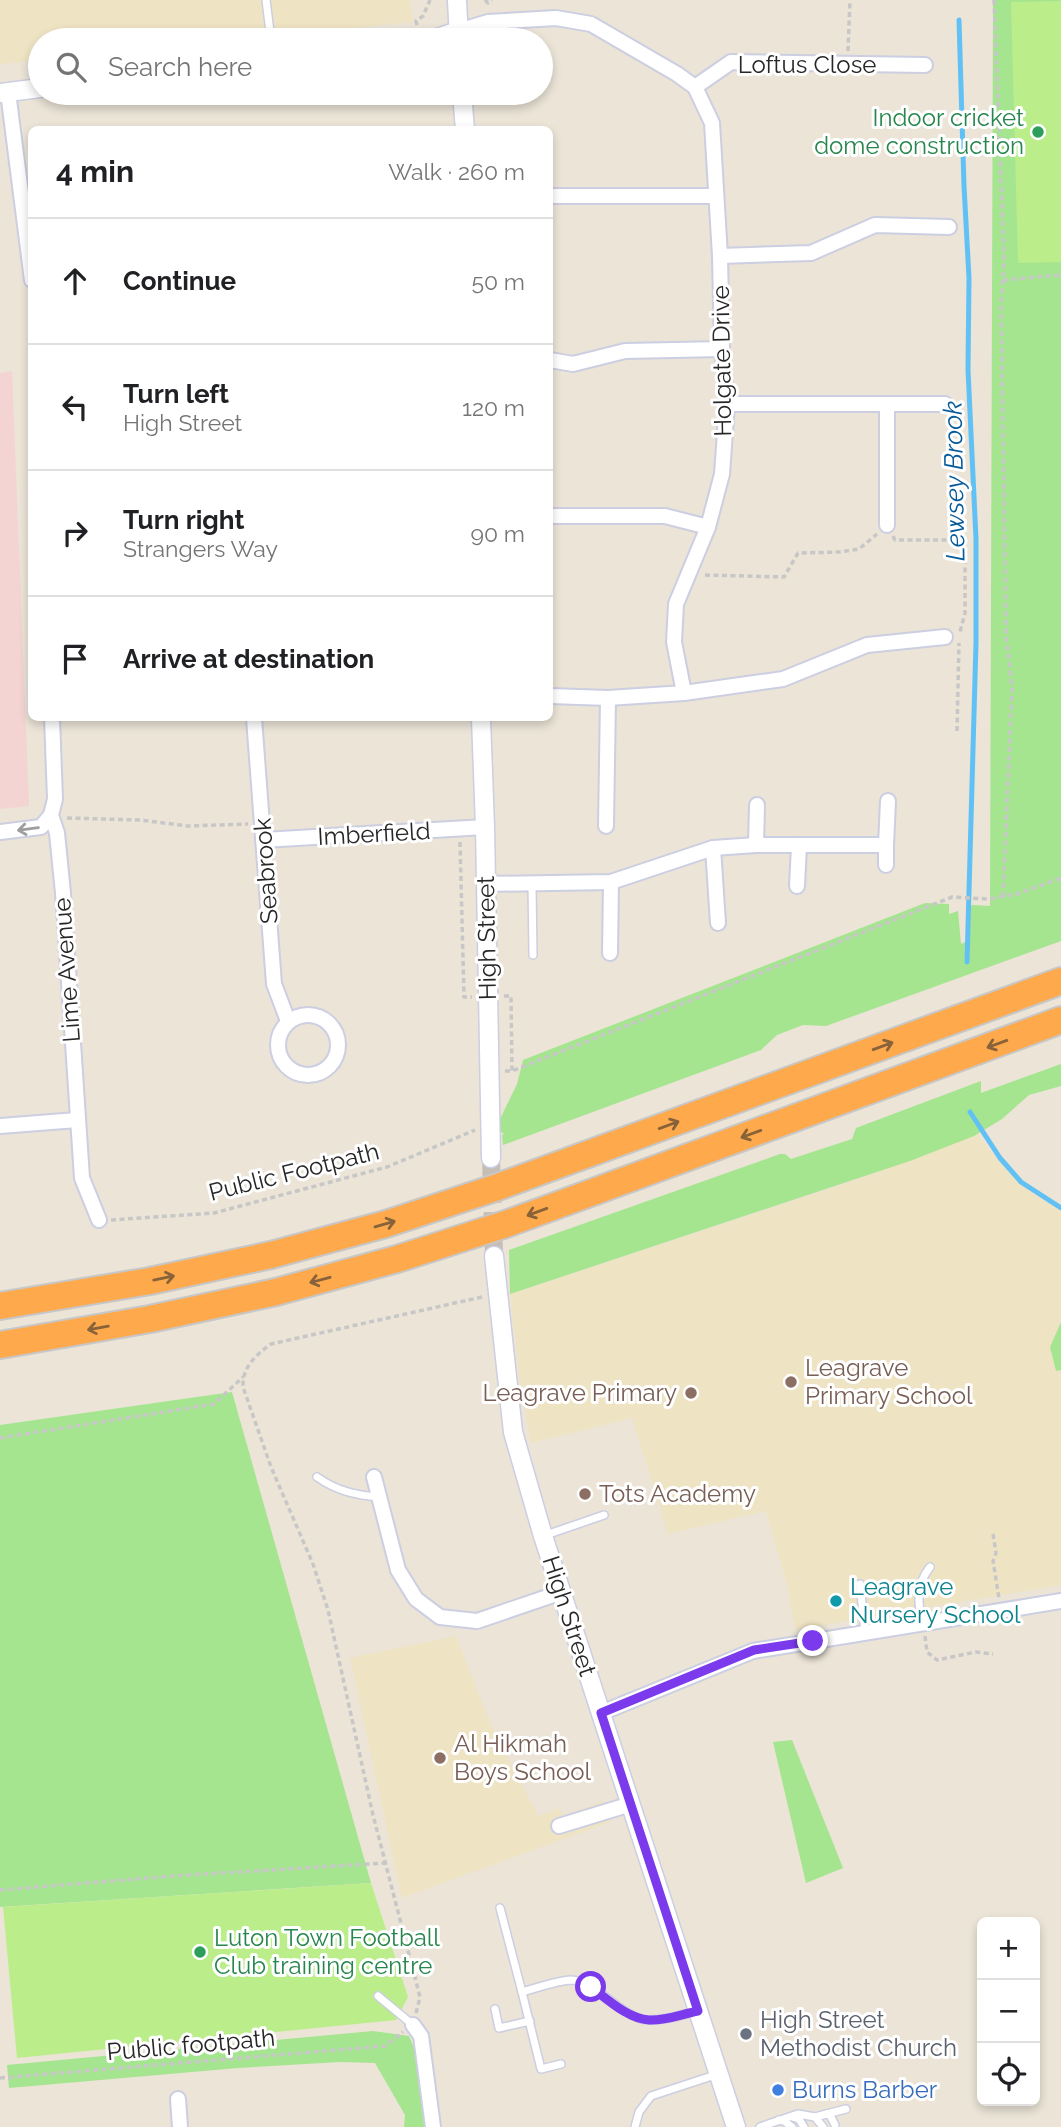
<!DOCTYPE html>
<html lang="en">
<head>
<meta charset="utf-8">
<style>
	body { margin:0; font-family:Raleway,sans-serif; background:#f2f2f2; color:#202124 }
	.controls { position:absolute; right:21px; bottom:21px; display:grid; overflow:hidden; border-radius:10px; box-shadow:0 4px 10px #0003 }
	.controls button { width:63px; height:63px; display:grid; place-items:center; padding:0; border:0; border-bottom:2px solid #e0e0e0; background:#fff; color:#202124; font:35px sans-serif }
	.stop { position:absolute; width:21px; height:21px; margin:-16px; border:5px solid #7c3aed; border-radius:50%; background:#fff }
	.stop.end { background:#7c3aed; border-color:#fff; box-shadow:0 2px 7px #0008 }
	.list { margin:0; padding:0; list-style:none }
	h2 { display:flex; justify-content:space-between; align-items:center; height:91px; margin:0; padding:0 28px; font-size:30px }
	h2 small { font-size:23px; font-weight:400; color:#757577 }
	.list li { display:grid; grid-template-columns:46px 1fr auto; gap:21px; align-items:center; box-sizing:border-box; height:126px; padding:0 28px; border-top:2px solid #e0e0e0 }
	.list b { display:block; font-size:26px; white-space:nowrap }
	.list p { margin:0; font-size:23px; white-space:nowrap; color:#757577 }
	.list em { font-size:23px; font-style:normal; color:#757577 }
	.icon { flex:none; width:38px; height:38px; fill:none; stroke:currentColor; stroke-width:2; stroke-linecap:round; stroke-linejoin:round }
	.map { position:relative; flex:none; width:1061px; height:2127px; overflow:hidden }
	.search { position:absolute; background:#fff; box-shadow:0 4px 10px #0003; left:28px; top:28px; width:525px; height:77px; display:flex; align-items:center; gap:18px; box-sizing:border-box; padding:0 24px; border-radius:38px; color:#757577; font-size:26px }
	.panel { position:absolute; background:#fff; box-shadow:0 4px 10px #0003; left:28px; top:126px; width:525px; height:595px; border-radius:10px }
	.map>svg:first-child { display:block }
</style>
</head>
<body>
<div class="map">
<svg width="1061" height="2127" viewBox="0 0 1061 2127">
	<rect width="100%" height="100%" fill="#ebe4d7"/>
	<g fill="#eee4c4">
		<polygon points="0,0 410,0 413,22 231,40 40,40 40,60 0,64"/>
		<polygon points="979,1133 979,1137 1010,1174 1034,1194 1061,1211 1061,1585 795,1630 787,1585 766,1511 668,1534 632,1418 531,1443 520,1382 510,1294 829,1189 910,1161"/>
		<polygon points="456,1636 491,1725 538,1816 560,1808 563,1816 603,1801 610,1822 402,1898 350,1658"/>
	</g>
	<polygon fill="#f3d4d3" points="12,371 29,806 0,809 0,373"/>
	<g fill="#a5e58f">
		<polygon points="993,0 1061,0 1061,941 826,1026 803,1025 777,1035 761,1050 503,1145 502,1135 504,1134 500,1131 500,1119 517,1084 523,1060 925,903 949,904 949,914 958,911 961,944 970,940 966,908 973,905 990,906"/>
		<polygon points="1061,1064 1061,1086 1029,1095 1002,1119 974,1136 910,1161 510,1294 509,1250 780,1154 785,1154 791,1159 852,1139 856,1128 981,1081 981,1093"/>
		<polygon points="1061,1322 1061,1370 1056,1371 1050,1347"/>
		<polygon points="232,1392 371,1883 0,1907 0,1425"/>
		<polygon points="792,1740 843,1868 806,1883 773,1742"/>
		<polygon points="373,2031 409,2036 417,2055 430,2127 404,2127 405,2115 375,2063 340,2062 238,2068 9,2088 7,2065"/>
	</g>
	<g fill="#bbed8a">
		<polygon points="1061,1 1061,262 1018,263 1011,2"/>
		<polygon points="371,1883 408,1997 396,2020 17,2058 3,1907"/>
	</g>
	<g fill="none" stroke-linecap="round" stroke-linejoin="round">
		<g stroke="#62c1f4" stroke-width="5">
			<polyline points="959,20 964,186 969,278 968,370 976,539 976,643 967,962"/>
			<polyline points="970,1112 1000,1158 1021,1182 1061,1208"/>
		</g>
		<polyline stroke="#c4beb4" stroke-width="18" stroke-dasharray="18 9" stroke-linecap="butt" points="491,1158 494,1256"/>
		<g stroke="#cccee1" stroke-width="10">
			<g id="service">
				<polyline points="266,0 271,40"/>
				<polyline points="532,884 533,955"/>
				<path d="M317,1477C337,1491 355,1495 379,1497"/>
				<polyline points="543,1536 604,1515"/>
				<polyline points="860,1584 865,1632"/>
				<path d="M923,1623C917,1602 916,1585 930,1567"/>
				<path d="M500,1908L522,1992C537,1988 555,1981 571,1980C597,1980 620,2018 648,2020C664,2021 681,2015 697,2011"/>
				<polyline points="522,1992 541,2069 561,2064"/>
				<polyline points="378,1996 413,2025"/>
				<polyline points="495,2009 499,2028 530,2021"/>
				<polyline points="826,2114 830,2115 835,2125"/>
				<polyline points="792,2117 799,2119 804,2127"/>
				<polyline points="815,2117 846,2109"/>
				<polyline points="779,2120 784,2121 792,2127"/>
				<polyline points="635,2127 639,2112 651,2096 718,2074"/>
				<polyline points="760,2127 798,2114 815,2117 823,2127"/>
			</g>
		</g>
		<g stroke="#cccee1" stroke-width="18">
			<g id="minor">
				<polyline points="458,31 488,22 556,18 591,24 677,74 695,87 712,123 720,256 722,349 727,404 722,474 708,527 676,604 674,642 684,693 608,698 550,696"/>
				<polyline points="695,87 731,62 925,65"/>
				<polyline points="8,92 32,280"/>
				<polyline points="550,196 716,196"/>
				<polyline points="720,256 811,253 875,225 949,227"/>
				<polyline points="550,360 573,364 625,351 722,349"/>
				<polyline points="727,404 945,404"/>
				<polyline points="550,516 665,516 708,527"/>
				<polyline points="887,525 887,405"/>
				<polyline points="684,693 783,679 867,645 945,637"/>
				<polyline points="52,718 55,799 51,815 57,833 63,893 82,1178 99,1220"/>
				<polyline points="254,718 274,984 288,1021"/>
				<polyline points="606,826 608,698"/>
				<polyline points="0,832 41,827 51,815"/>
				<polyline points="263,840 485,827"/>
				<polyline points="756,845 757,805"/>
				<polyline points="713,848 718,923"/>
				<polyline points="886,865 886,845"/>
				<polyline points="485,884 611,882 713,848 756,845 886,845 888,801"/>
				<polyline points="797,886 799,846"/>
				<polyline points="610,953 611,882"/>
				<circle cx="308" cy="1045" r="30"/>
				<polyline points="0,1126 77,1120"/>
				<polyline points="374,1477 398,1570 416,1599 440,1617 477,1621 562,1592"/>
				<polyline points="601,1713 753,1651 1061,1601"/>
				<polyline points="559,1826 631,1804"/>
				<polyline points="413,2025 421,2036 433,2127"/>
				<polyline points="178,2099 180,2127"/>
			</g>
		</g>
		<g stroke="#cccee1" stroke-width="21">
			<g id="tertiary">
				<polyline points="457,0 459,40"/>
				<polyline points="431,40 458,31"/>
				<polyline points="0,93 40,88"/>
				<polyline points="462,93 465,130"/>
				<polyline points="481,718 485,827 491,1158"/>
				<polyline points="494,1256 513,1432 543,1536 736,2127"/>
			</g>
		</g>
		<g stroke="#c7c7c7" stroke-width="30">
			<g id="motorway">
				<polyline points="0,1306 150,1281 271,1255 386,1224 495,1188 1061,981"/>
				<polyline points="0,1345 150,1319 276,1292 397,1259 506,1224 1061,1020"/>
			</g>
		</g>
		<g stroke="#c7c7c7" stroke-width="3.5" stroke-dasharray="5 3.5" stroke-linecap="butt">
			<polyline points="485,0 488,3 492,0"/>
			<polyline points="994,0 1004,257 1003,280 1061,275"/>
			<polyline points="417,25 416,21 423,16 430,0"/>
			<polyline points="848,51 850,0"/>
			<polyline points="1003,280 1001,305 1006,634 1012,688 1003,897"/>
			<polyline points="893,536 895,540 965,540 965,613 960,632"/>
			<polyline points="705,575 784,577 798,553 840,552 859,549 877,534"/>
			<polyline points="957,731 959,643"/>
			<polyline points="67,818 140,820 188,826 248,824"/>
			<polyline points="460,842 464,997 472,997"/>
			<polyline points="504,996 511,996 512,1071"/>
			<polyline points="505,1071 512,1071 952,897 989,899 1017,894 1061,878"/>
			<polyline points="111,1220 214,1213 387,1167 475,1130"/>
			<polyline points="0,1438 214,1404 243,1377"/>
			<polyline points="993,1534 996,1553 993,1561 999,1598"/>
			<polyline points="925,1636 927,1652 937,1660 976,1652 993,1654"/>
			<polyline points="0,1890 172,1876 385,1863"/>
			<path d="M416,2013L420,1997L373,1815L328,1610L313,1564L271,1467L243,1387C242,1367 256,1355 271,1344L482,1297"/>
			<polyline points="0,2078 385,2046 403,2032"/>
		</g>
		<use href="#service" stroke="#fff" stroke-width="7"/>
		<use href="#minor" stroke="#fff" stroke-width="14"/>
		<use href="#tertiary" stroke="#fff" stroke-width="18"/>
		<use href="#motorway" stroke="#ffa94d" stroke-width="26"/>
	</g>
	<defs><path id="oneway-shaft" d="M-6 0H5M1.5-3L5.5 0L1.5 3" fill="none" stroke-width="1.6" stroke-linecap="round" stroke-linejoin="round" transform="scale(1.75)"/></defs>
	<use stroke="#9e9e9e" href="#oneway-shaft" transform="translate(28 829) rotate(173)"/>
	<g stroke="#886238">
		<use href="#oneway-shaft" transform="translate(997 1044) rotate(160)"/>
		<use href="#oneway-shaft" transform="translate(883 1046) rotate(-20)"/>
		<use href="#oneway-shaft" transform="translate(669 1125) rotate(-20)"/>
		<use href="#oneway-shaft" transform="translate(751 1134) rotate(160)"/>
		<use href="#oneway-shaft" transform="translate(537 1212) rotate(160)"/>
		<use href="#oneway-shaft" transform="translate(385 1224) rotate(-16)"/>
		<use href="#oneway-shaft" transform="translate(164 1278) rotate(-12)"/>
		<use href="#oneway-shaft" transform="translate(320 1280) rotate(165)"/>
		<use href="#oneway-shaft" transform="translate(98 1328) rotate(170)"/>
	</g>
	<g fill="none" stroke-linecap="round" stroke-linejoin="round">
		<path stroke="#7c3aed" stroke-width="9" d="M591,1987C607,1999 628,2019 649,2020C665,2021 682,2014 698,2011L601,1713L754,1650L813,1641"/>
	</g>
	<g fill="#2e9e5b" stroke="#fff" stroke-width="2.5">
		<circle cx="1038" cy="132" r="7"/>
		<circle cx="200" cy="1952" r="7"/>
	</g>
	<g fill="#8d6e63" stroke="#fff" stroke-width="2.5">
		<circle cx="791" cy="1382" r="7"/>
		<circle cx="691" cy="1393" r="7"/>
		<circle cx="585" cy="1494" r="7"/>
		<circle cx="440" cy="1758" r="7"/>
	</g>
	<circle fill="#0f9aa8" stroke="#fff" stroke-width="2.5" cx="836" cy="1601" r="7"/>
	<circle fill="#6b7280" stroke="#fff" stroke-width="2.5" cx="746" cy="2034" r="7"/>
	<circle fill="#3f7fe0" stroke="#fff" stroke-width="2.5" cx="778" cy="2090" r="7"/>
	<g text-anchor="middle" stroke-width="6" stroke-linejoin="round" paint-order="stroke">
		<g font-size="24" fill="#272727" stroke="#fff">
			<text x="807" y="73">Loftus Close</text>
			<text transform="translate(722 361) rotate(-91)" y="8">Holgate Drive</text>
			<text transform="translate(374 834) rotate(-3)" y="8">Imberfield</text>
			<text transform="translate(266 871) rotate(-94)" y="8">Seabrook</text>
			<text transform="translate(487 938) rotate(-91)" y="8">High Street</text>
			<text transform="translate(67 970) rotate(-94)" y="8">Lime Avenue</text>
			<text transform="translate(294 1172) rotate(-14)" y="8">Public Footpath</text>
			<text transform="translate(569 1616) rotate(72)" y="8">High Street</text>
			<text transform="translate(191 2045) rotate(-5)" y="8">Public footpath</text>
		</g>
		<g font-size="24" fill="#27864d" stroke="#fff" text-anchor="end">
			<text x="1024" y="126">Indoor cricket<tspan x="1024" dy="28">dome construction</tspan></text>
			<text x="214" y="1946" text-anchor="start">Luton Town Football<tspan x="214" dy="28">Club training centre</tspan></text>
		</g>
		<g font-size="24" fill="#785e54" stroke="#fff" text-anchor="start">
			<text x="805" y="1376">Leagrave<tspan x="805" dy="28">Primary School</tspan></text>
			<text x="677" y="1401" text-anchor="end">Leagrave Primary</text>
			<text x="599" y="1502">Tots Academy</text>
			<text x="454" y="1752">Al Hikmah<tspan x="454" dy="28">Boys School</tspan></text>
		</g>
		<g font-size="24" fill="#0d838f" stroke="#fff" text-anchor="start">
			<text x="850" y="1595">Leagrave<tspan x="850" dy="28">Nursery School</tspan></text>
		</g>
		<g font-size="24" fill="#5b616d" stroke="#fff" text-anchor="start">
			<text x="760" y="2028">High Street<tspan x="760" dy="28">Methodist Church</tspan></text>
		</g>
		<g font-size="24" fill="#366cbe" stroke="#fff" text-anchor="start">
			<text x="792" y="2098">Burns Barber</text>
		</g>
		<g font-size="26" font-style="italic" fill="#065b9b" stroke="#fff">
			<text transform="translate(954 481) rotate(-91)" y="9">Lewsey Brook</text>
		</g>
	</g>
</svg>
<div class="controls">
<button>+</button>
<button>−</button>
<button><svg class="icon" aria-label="locate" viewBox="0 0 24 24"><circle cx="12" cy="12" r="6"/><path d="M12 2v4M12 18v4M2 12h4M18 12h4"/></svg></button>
</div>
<div class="stop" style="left:591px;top:1987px"></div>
<div class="stop end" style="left:813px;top:1641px"></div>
<div class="search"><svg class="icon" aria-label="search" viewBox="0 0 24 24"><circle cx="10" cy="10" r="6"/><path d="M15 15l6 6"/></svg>Search here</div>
<section class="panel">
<h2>4 min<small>Walk · 260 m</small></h2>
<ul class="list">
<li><svg class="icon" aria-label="ahead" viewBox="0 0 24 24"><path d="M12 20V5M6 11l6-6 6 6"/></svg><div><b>Continue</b></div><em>50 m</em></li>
<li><svg class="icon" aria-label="left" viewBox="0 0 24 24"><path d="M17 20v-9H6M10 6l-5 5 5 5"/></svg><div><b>Turn left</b><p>High Street</p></div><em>120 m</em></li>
<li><svg class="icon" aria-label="right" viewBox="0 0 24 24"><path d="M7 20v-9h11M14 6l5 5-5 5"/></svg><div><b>Turn right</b><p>Strangers Way</p></div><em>90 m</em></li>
<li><svg class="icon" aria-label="arrive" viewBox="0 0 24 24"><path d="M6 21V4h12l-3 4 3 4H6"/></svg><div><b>Arrive at destination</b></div></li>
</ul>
</section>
</div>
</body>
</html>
